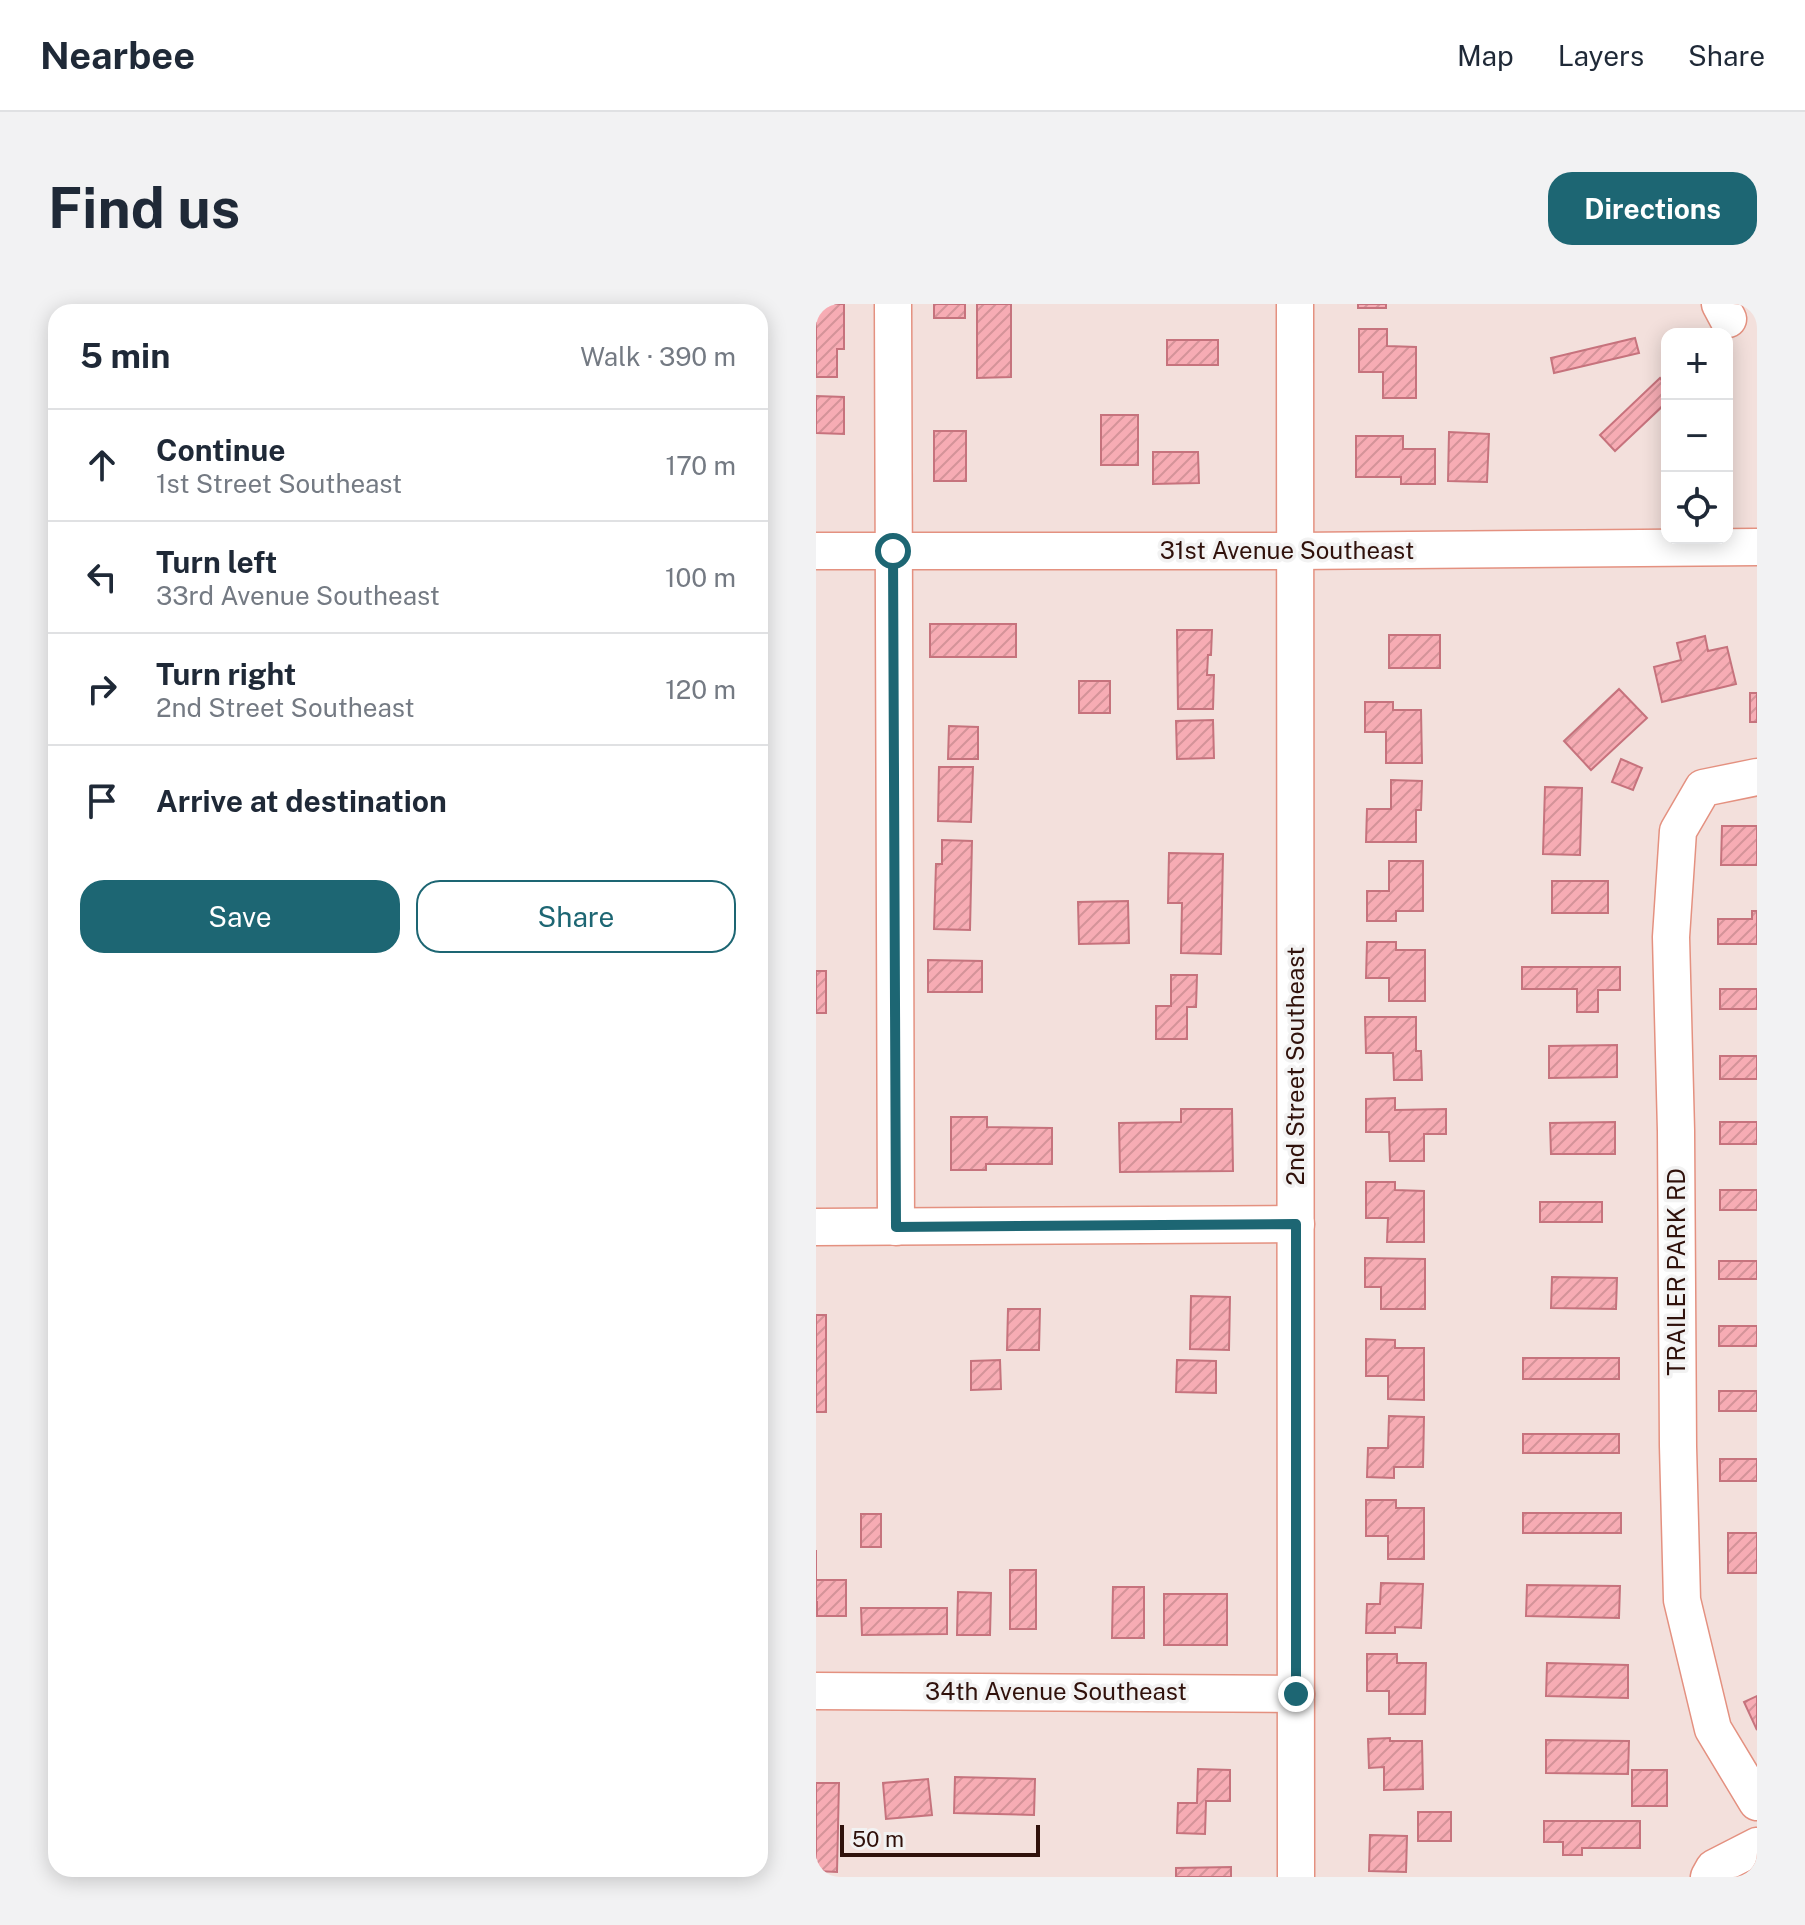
<!DOCTYPE html>
<html lang="en">
<head>
<meta charset="utf-8">
<style>
	body { margin:0; font-family:"Public Sans",sans-serif; background:#f2f2f3; color:#1f2937 }
	.controls { position:absolute; right:24px; top:24px; display:grid; overflow:hidden; border-radius:16px; box-shadow:0 4px 20px #0003 }
	.controls button { width:72px; height:72px; display:grid; place-items:center; padding:0; border:0; border-bottom:2px solid #e0e1e3; background:#fff; color:#1f2937; font:40px sans-serif }
	.scale { position:absolute; left:24px; bottom:20px; width:200px; box-sizing:border-box; padding-left:8px; border:4px solid #30110b; border-top:0; font-size:22px; line-height:28px; white-space:nowrap; color:#30110b; -webkit-text-stroke:6px #f2f2f2; paint-order:stroke }
	.stop { position:absolute; width:24px; height:24px; margin:-18px; border:6px solid #1d6673; border-radius:50%; background:#fff }
	.stop.end { background:#1d6673; border-color:#fff; box-shadow:0 2px 8px #0008 }
	.list { margin:0; padding:0; list-style:none }
	h2 { display:flex; justify-content:space-between; align-items:center; height:104px; margin:0; padding:0 32px; font-size:34px }
	h2 small { font-size:26px; font-weight:400; color:#747a83 }
	.list li { display:grid; grid-template-columns:52px 1fr auto; gap:24px; align-items:center; box-sizing:border-box; height:112px; padding:0 32px; border-top:2px solid #e0e1e3 }
	.list b { display:block; font-size:30px; white-space:nowrap }
	.list p { margin:0; font-size:26px; white-space:nowrap; color:#747a83 }
	.list em { font-size:26px; font-style:normal; color:#747a83 }
	.actions { display:flex; gap:16px; padding:24px 32px }
	.actions a { flex:1; padding:18px 0; border:2px solid #1d6673; border-radius:24px; text-align:center; font-size:28px; color:#1d6673 }
	.actions .main { background:#1d6673; color:#fff }
	.icon { flex:none; width:44px; height:44px; fill:none; stroke:currentColor; stroke-width:2; stroke-linecap:round; stroke-linejoin:round }
	.map { position:relative; flex:none; width:941px; height:1573px; overflow:hidden; border-radius:24px }
	header { display:flex; align-items:center; gap:48px; box-sizing:border-box; height:112px; padding:0 40px; background:#fff; border-bottom:2px solid #e0e1e3 }
	header strong { font-size:38px }
	nav { display:flex; gap:44px; margin-inline-start:auto; font-size:28px }
	.intro { display:flex; align-items:center; justify-content:space-between; box-sizing:border-box; height:192px; padding:0 48px }
	h1 { margin:0; font-size:56px }
	.button { padding:20px 36px; border-radius:24px; background:#1d6673; color:#fff; font-size:28px; font-weight:700 }
	main { display:flex; gap:48px; padding:0 48px }
	aside { flex:1; background:#fff; border-radius:24px; box-shadow:0 4px 20px #0003 }
	.map>svg:first-child { display:block }
</style>
</head>
<body>
<header>
<strong>Nearbee</strong>
<nav><a>Map</a><a>Layers</a><a>Share</a></nav>
</header>
<div class="intro"><h1>Find us</h1><a class="button">Directions</a></div>
<main>
<aside>
<h2>5 min<small>Walk · 390 m</small></h2>
<ul class="list">
<li><svg class="icon" aria-label="ahead" viewBox="0 0 24 24"><path d="M12 20V5M6 11l6-6 6 6"/></svg><div><b>Continue</b><p>1st Street Southeast</p></div><em>170 m</em></li>
<li><svg class="icon" aria-label="left" viewBox="0 0 24 24"><path d="M17 20v-9H6M10 6l-5 5 5 5"/></svg><div><b>Turn left</b><p>33rd Avenue Southeast</p></div><em>100 m</em></li>
<li><svg class="icon" aria-label="right" viewBox="0 0 24 24"><path d="M7 20v-9h11M14 6l5 5-5 5"/></svg><div><b>Turn right</b><p>2nd Street Southeast</p></div><em>120 m</em></li>
<li><svg class="icon" aria-label="arrive" viewBox="0 0 24 24"><path d="M6 21V4h12l-3 4 3 4H6"/></svg><div><b>Arrive at destination</b></div></li>
</ul>
<div class="actions"><a class="main">Save</a><a>Share</a></div>
</aside>
<div class="map">
<svg width="941" height="1573" viewBox="0 0 941 1573">
	<defs>
		<pattern id="building-hatch" width="6" height="6" patternUnits="userSpaceOnUse" patternTransform="scale(2)"><rect width="6" height="6" fill="#f7acb4"/><path d="M-1 1l2-2M0 6l6-6M5 7l2-2" fill="none" stroke="#d49399"/></pattern>
	</defs>
	<rect width="100%" height="100%" fill="#f3e0dc"/>
	<g fill="url(#building-hatch)" stroke="#c6737d" stroke-width="2">
		<polygon points="0,0 28,0 28,45 21,45 21,73 0,73"/>
		<rect x="118" y="0" width="31" height="14"/>
		<polygon points="161,0 195,0 195,73 161,74"/>
		<rect x="542" y="0" width="28" height="4"/>
		<polygon points="543,25 571,25 571,42 600,43 600,94 567,94 567,68 543,68"/>
		<polygon points="819,34 823,49 738,69 735,54"/>
		<rect x="351" y="36" width="51" height="25"/>
		<polygon points="844,74 851,82 851,98 799,147 784,131"/>
		<polygon points="0,92 28,93 28,130 0,129"/>
		<rect x="285" y="111" width="37" height="50"/>
		<rect x="118" y="127" width="32" height="50"/>
		<polygon points="633,128 673,130 671,178 632,177"/>
		<polygon points="540,132 587,132 587,145 619,145 619,180 585,180 585,173 540,173"/>
		<polygon points="337,148 382,148 383,179 337,180"/>
		<rect x="114" y="320" width="86" height="33"/>
		<polygon points="361,326 396,326 395,351 392,351 391,371 398,371 397,405 362,405"/>
		<rect x="573" y="331" width="51" height="33"/>
		<polygon points="889,332 892,347 911,343 920,380 846,398 838,363 865,356 861,339"/>
		<rect x="263" y="377" width="31" height="32"/>
		<polygon points="803,385 831,414 775,466 748,437"/>
		<rect x="934" y="389" width="7" height="29"/>
		<polygon points="549,398 577,398 577,406 605,406 606,459 570,459 570,428 549,428"/>
		<polygon points="397,416 398,454 361,455 360,417"/>
		<polygon points="133,422 162,423 162,455 132,455"/>
		<polygon points="805,455 826,464 817,486 796,478"/>
		<polygon points="123,463 157,463 155,518 122,517"/>
		<polygon points="575,476 606,477 605,506 600,506 600,538 550,538 551,505 575,505"/>
		<polygon points="729,483 766,484 764,551 727,550"/>
		<polygon points="906,522 941,522 941,561 905,561"/>
		<polygon points="126,536 156,537 154,626 118,625 120,560 126,560"/>
		<polygon points="353,549 407,550 405,650 365,649 366,599 352,599"/>
		<polygon points="573,557 607,557 607,607 580,607 580,617 551,617 551,587 573,587"/>
		<rect x="736" y="577" width="56" height="32"/>
		<polygon points="312,597 313,639 263,640 262,598"/>
		<polygon points="936,607 941,607 941,640 902,640 902,615 936,615"/>
		<polygon points="551,638 580,638 580,646 609,646 609,697 573,697 573,674 550,674"/>
		<polygon points="112,656 166,657 166,688 112,688"/>
		<polygon points="706,663 804,663 804,686 782,686 782,708 761,708 761,685 706,685"/>
		<rect x="0" y="667" width="10" height="42"/>
		<polygon points="355,671 381,671 380,703 371,703 371,735 340,735 340,702 355,702"/>
		<rect x="904" y="685" width="37" height="20"/>
		<polygon points="549,713 600,713 600,747 605,747 606,776 578,776 577,749 550,749"/>
		<polygon points="801,741 801,773 733,774 733,742"/>
		<rect x="904" y="752" width="37" height="23"/>
		<polygon points="579,794 579,806 630,805 630,830 608,830 608,857 574,857 573,828 550,828 550,795"/>
		<polygon points="365,805 416,805 417,867 304,868 303,819 365,818"/>
		<polygon points="135,813 171,813 171,823 236,824 236,860 170,860 170,866 135,866"/>
		<polygon points="799,818 799,850 735,850 734,819"/>
		<rect x="904" y="818" width="37" height="22"/>
		<polygon points="550,878 579,878 579,886 608,887 608,938 571,938 572,914 550,914"/>
		<rect x="904" y="886" width="37" height="20"/>
		<rect x="724" y="898" width="62" height="20"/>
		<polygon points="549,954 609,955 609,1005 565,1005 565,983 549,983"/>
		<rect x="903" y="957" width="38" height="18"/>
		<polygon points="736,973 801,974 800,1005 735,1004"/>
		<polygon points="375,992 414,993 413,1046 374,1045"/>
		<polygon points="192,1005 224,1005 223,1046 191,1046"/>
		<rect x="0" y="1011" width="10" height="97"/>
		<rect x="903" y="1022" width="38" height="20"/>
		<polygon points="550,1035 579,1036 579,1044 608,1044 608,1096 572,1095 572,1072 550,1072"/>
		<rect x="707" y="1054" width="96" height="21"/>
		<polygon points="184,1056 185,1085 155,1086 155,1057"/>
		<polygon points="361,1056 400,1057 400,1089 360,1088"/>
		<rect x="903" y="1087" width="38" height="20"/>
		<polygon points="573,1112 608,1113 607,1163 578,1163 578,1174 551,1173 552,1144 572,1144"/>
		<rect x="707" y="1130" width="96" height="19"/>
		<rect x="904" y="1155" width="37" height="22"/>
		<polygon points="550,1196 580,1196 580,1204 608,1204 608,1255 572,1255 572,1232 550,1232"/>
		<rect x="707" y="1209" width="98" height="20"/>
		<rect x="45" y="1210" width="20" height="33"/>
		<rect x="912" y="1229" width="29" height="40"/>
		<polygon points="0,1246 0,1276 30,1276 30,1312 1,1312 1,1298 0,1298"/>
		<rect x="194" y="1266" width="26" height="59"/>
		<polygon points="565,1279 607,1280 605,1324 579,1323 579,1329 550,1329 551,1300 564,1300"/>
		<polygon points="711,1281 804,1282 803,1314 710,1312"/>
		<polygon points="297,1283 328,1283 328,1334 296,1334"/>
		<polygon points="142,1288 175,1289 174,1331 141,1331"/>
		<rect x="348" y="1290" width="63" height="51"/>
		<polygon points="45,1304 131,1304 131,1330 46,1331"/>
		<polygon points="551,1350 581,1350 581,1359 610,1359 609,1410 573,1410 573,1387 551,1387"/>
		<polygon points="731,1359 812,1361 812,1394 730,1392"/>
		<polygon points="941,1392 941,1426 928,1398"/>
		<polygon points="574,1434 574,1437 606,1437 607,1485 568,1486 568,1463 553,1464 552,1435"/>
		<polygon points="730,1436 813,1437 812,1470 730,1469"/>
		<polygon points="382,1465 414,1466 414,1497 390,1497 389,1530 361,1529 362,1499 381,1499"/>
		<rect x="816" y="1466" width="35" height="36"/>
		<polygon points="139,1473 219,1475 218,1511 138,1509"/>
		<polygon points="112,1475 116,1511 70,1515 67,1479"/>
		<polygon points="0,1479 23,1479 21,1568 0,1567"/>
		<rect x="602" y="1508" width="33" height="29"/>
		<polygon points="728,1517 824,1517 824,1544 766,1544 766,1551 747,1551 747,1538 728,1538"/>
		<polygon points="554,1531 591,1532 590,1568 553,1567"/>
		<polygon points="415,1563 415,1573 360,1573 360,1564"/>
	</g>
	<g fill="none" stroke-linecap="round" stroke-linejoin="round">
		<g stroke="#e49180" stroke-width="39">
			<g id="minor">
				<polyline points="77,0 80,923"/>
				<polyline points="479,0 480,1573"/>
				<polyline points="904,0 912,15"/>
				<polyline points="0,247 479,247 941,243"/>
				<polyline points="941,473 887,484 862,527 855,633 860,827 862,1142 866,1296 897,1425 941,1498"/>
				<polyline points="0,923 480,920"/>
				<polyline points="0,1387 480,1390"/>
				<polyline points="893,1573 898,1564 941,1542"/>
			</g>
		</g>
		<use href="#minor" stroke="#fff" stroke-width="36"/>
	</g>
	<g fill="none" stroke-linecap="round" stroke-linejoin="round">
		<polyline stroke="#1d6673" stroke-width="10" points="77,247 80,923 480,920 480,1390"/>
	</g>
	<g text-anchor="middle" stroke-width="7" stroke-linejoin="round" paint-order="stroke">
		<g font-size="24" fill="#30110b" stroke="#f2f2f2">
			<text x="471" y="255">31st Avenue Southeast</text>
			<text transform="translate(480 762) rotate(-90)" y="8">2nd Street Southeast</text>
			<text transform="translate(861 968) rotate(-90)" y="8">TRAILER PARK RD</text>
			<text x="240" y="1396">34th Avenue Southeast</text>
		</g>
	</g>
</svg>
<div class="controls">
<button>+</button>
<button>−</button>
<button><svg class="icon" aria-label="locate" viewBox="0 0 24 24"><circle cx="12" cy="12" r="6"/><path d="M12 2v4M12 18v4M2 12h4M18 12h4"/></svg></button>
</div>
<div class="scale">50 m</div>
<div class="stop" style="left:77px;top:247px"></div>
<div class="stop end" style="left:480px;top:1390px"></div>
</div>
</main>
</body>
</html>
